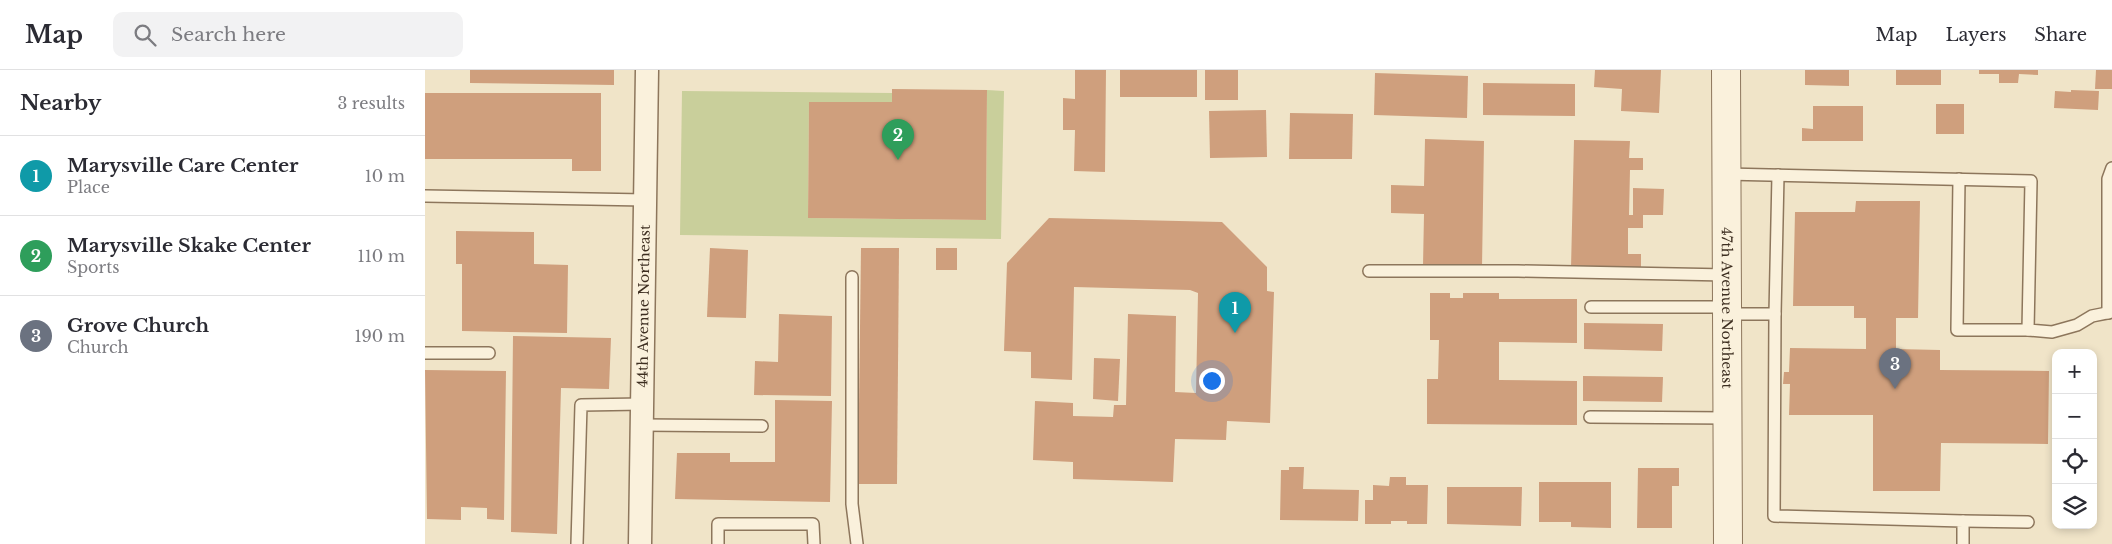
<!DOCTYPE html>
<html lang="en">
<head>
<meta charset="utf-8">
<style>
	body { margin:0; font-family:"Libre Baskerville",serif; background:#f2f2f3; color:#2b2b33 }
	.controls { position:absolute; right:15px; bottom:15px; display:grid; overflow:hidden; border-radius:10px; box-shadow:0 2px 8px #0003 }
	.controls button { width:45px; height:45px; display:grid; place-items:center; padding:0; border:0; border-bottom:1px solid #e1e1e2; background:#fff; color:#2b2b33; font:25px sans-serif }
	.you { position:absolute; left:786px; top:310px; width:18px; height:18px; margin:-12px; border:4px solid #fff; border-radius:50%; background:#1a73e8; box-shadow:0 0 0 8px #1a73e833 }
	.badge { display:grid; place-items:center; width:32px; height:32px; border-radius:50%; background:#0f766e; color:#fff; font-size:16px; font-weight:700 }
	.pin { position:absolute; translate:-50% -41px; filter:drop-shadow(0 1px 2px #0008) }
	.pin::after { content:''; position:absolute; top:26px; width:18px; height:15px; background:inherit; clip-path:polygon(0 0,100% 0,50% 100%) }
	.list { margin:0; padding:0; list-style:none }
	h2 { display:flex; justify-content:space-between; align-items:center; height:65px; margin:0; padding:0 20px; font-size:21px }
	h2 small { font-size:16px; font-weight:400; color:#7c7c81 }
	.list li { display:grid; grid-template-columns:32px 1fr auto; gap:15px; align-items:center; box-sizing:border-box; height:80px; padding:0 20px; border-top:1px solid #e1e1e2 }
	.list b { display:block; font-size:19px; white-space:nowrap }
	.list p { margin:0; font-size:16px; white-space:nowrap; color:#7c7c81 }
	.list em { font-size:16px; font-style:normal; color:#7c7c81 }
	.icon { flex:none; width:28px; height:28px; fill:none; stroke:currentColor; stroke-width:2; stroke-linecap:round; stroke-linejoin:round }
	.map { position:relative; flex:none; width:1687px; height:474px; overflow:hidden }
	header { display:flex; align-items:center; gap:30px; box-sizing:border-box; height:70px; padding:0 25px; background:#fff; border-bottom:1px solid #e1e1e2 }
	header strong { font-size:24px }
	nav { display:flex; gap:28px; margin-inline-start:auto; font-size:18px }
	.search { width:350px; height:45px; background:#f2f2f3; display:flex; align-items:center; gap:12px; box-sizing:border-box; padding:0 18px; border-radius:10px; color:#7c7c81; font-size:19px }
	main { display:flex }
	aside { flex:1; background:#fff }
	.map>svg:first-child { display:block }
</style>
</head>
<body>
<header>
<strong>Map</strong>
<div class="search"><svg class="icon" aria-label="search" viewBox="0 0 24 24"><circle cx="10" cy="10" r="6"/><path d="M15 15l6 6"/></svg>Search here</div>
<nav><a>Map</a><a>Layers</a><a>Share</a></nav>
</header>
<main>
<aside>
<h2>Nearby<small>3 results</small></h2>
<ul class="list">
<li><span class="badge" style="background:#0f9aa8">1</span><div><b>Marysville Care Center</b><p>Place</p></div><em>10 m</em></li>
<li><span class="badge" style="background:#2e9e5b">2</span><div><b>Marysville Skake Center</b><p>Sports</p></div><em>110 m</em></li>
<li><span class="badge" style="background:#6b7280">3</span><div><b>Grove Church</b><p>Church</p></div><em>190 m</em></li>
</ul>
</aside>
<div class="map">
<svg width="1687" height="474" viewBox="0 0 1687 474">
	<rect width="100%" height="100%" fill="#f0e4c8"/>
	<polygon fill="#c9cf9b" points="562,20 579,21 576,169 255,165 257,21 467,23 467,32 384,32 383,148 561,150"/>
	<g fill="#cf9f7d">
		<polygon points="45,0 189,0 189,15 45,13"/>
		<polygon points="650,0 681,0 680,102 649,101 650,60 638,60 638,28 650,29"/>
		<rect x="695" y="0" width="77" height="27"/>
		<rect x="780" y="0" width="33" height="30"/>
		<polygon points="1170,0 1236,0 1234,43 1196,41 1197,19 1169,17"/>
		<polygon points="1380,0 1424,0 1424,16 1380,15"/>
		<rect x="1471" y="0" width="45" height="15"/>
		<polygon points="1554,0 1613,0 1613,5 1594,4 1593,13 1574,13 1574,4 1554,4"/>
		<polygon points="1671,0 1687,0 1687,19 1670,19"/>
		<polygon points="950,3 1043,6 1042,48 949,45"/>
		<polygon points="1058,13 1150,14 1150,46 1058,45"/>
		<polygon points="467,19 562,20 561,150 383,148 384,32 467,32"/>
		<polygon points="1646,20 1674,21 1673,40 1629,38 1630,21 1646,22"/>
		<polygon points="0,23 176,23 176,101 147,101 147,89 0,89"/>
		<rect x="1511" y="34" width="28" height="30"/>
		<polygon points="1388,36 1438,36 1438,71 1377,71 1377,58 1388,59"/>
		<polygon points="841,40 842,87 785,88 784,41"/>
		<polygon points="865,43 928,44 927,89 864,89"/>
		<polygon points="1000,69 1059,71 1057,197 998,196 999,144 966,143 966,115 999,116"/>
		<polygon points="1149,70 1205,71 1204,88 1218,88 1218,100 1205,100 1204,145 1208,145 1208,118 1239,119 1238,145 1218,145 1218,158 1203,158 1203,184 1216,184 1216,199 1146,198"/>
		<polygon points="1431,131 1495,131 1493,248 1471,248 1471,279 1515,280 1515,300 1624,301 1623,374 1516,373 1515,421 1448,421 1448,345 1364,345 1365,314 1358,314 1359,302 1364,302 1365,278 1441,279 1441,248 1429,248 1429,236 1368,236 1370,142 1430,142"/>
		<polygon points="624,148 797,152 842,197 842,221 849,222 845,353 802,351 801,370 750,369 748,412 648,409 648,392 608,390 610,331 648,333 648,346 688,347 689,335 701,335 703,244 751,246 750,322 771,323 773,223 765,220 649,217 647,310 606,308 606,282 579,281 582,193"/>
		<polygon points="31,161 109,162 109,194 143,195 142,263 37,261 37,194 31,194"/>
		<polygon points="285,178 323,180 321,248 282,247"/>
		<polygon points="436,178 474,178 472,414 433,414"/>
		<rect x="511" y="178" width="21" height="22"/>
		<polygon points="1005,223 1025,223 1025,228 1038,228 1038,223 1074,223 1074,229 1152,229 1152,273 1074,272 1074,310 1152,311 1152,355 1002,354 1002,309 1013,309 1014,270 1005,270"/>
		<polygon points="354,244 407,246 406,326 329,325 330,291 353,292"/>
		<polygon points="1159,253 1238,254 1237,281 1159,279"/>
		<polygon points="88,266 186,268 184,319 136,318 132,464 86,462"/>
		<polygon points="669,288 695,289 693,331 668,329"/>
		<polygon points="0,300 81,301 79,450 62,449 62,438 36,437 36,450 2,449"/>
		<polygon points="1158,306 1238,307 1237,332 1158,331"/>
		<polygon points="350,330 407,331 405,432 250,429 252,383 305,383 305,392 350,392"/>
		<polygon points="864,397 879,397 878,419 934,420 933,451 855,450 856,400 864,400"/>
		<polygon points="1213,398 1254,398 1254,416 1247,416 1247,458 1212,458"/>
		<polygon points="965,407 981,407 981,415 1003,415 1002,454 982,454 982,451 966,451 966,454 940,454 940,430 948,430 948,415 964,416"/>
		<polygon points="1114,412 1186,412 1186,458 1146,457 1146,452 1114,452"/>
		<polygon points="1022,417 1097,417 1096,456 1022,454"/>
	</g>
	<g fill="none" stroke-linecap="round" stroke-linejoin="round">
		<g stroke="#8d765c" stroke-width="14">
			<g id="service">
				<polyline points="1301,104 1606,111 1603,260 1627,262 1652,255 1667,246 1687,242"/>
				<polyline points="1534,109 1532,260 1603,260"/>
				<polyline points="0,126 220,130"/>
				<polyline points="944,201 1093,201 1302,205"/>
				<polyline points="427,207 427,434 432,474"/>
				<polyline points="1166,237 1302,237"/>
				<polyline points="1683,243 1683,109 1687,98"/>
				<polyline points="1302,244 1350,244 1349,446 1538,451 1538,474"/>
				<polyline points="1350,244 1353,105"/>
				<polyline points="0,283 64,283"/>
				<polyline points="1165,347 1303,348"/>
				<polyline points="217,355 337,356"/>
				<polyline points="1538,451 1603,452"/>
				<polyline points="152,474 156,335 218,334"/>
				<polyline points="293,474 293,454 388,454 389,474"/>
			</g>
		</g>
		<g stroke="#8d765c" stroke-width="25">
			<g id="minor">
				<path id="s1" d="M215,474L222,0"/>
			</g>
		</g>
		<g stroke="#8d765c" stroke-width="30">
			<g id="tertiary">
				<path id="s2" d="M1301,0L1303,474"/>
			</g>
		</g>
		<use href="#service" stroke="#faf1dc" stroke-width="11"/>
		<use href="#minor" stroke="#faf1dc" stroke-width="22"/>
		<use href="#tertiary" stroke="#faf1dc" stroke-width="28"/>
	</g>
	<g text-anchor="middle" stroke-width="4.5" stroke-linejoin="round" paint-order="stroke">
		<g font-size="14" fill="#3d2e20" stroke="#f7eed8">
			<text dy="5" stroke="none"><textPath href="#s1" startOffset="238">44th Avenue Northeast</textPath></text>
			<text dy="5" stroke="none"><textPath href="#s2" startOffset="238">47th Avenue Northeast</textPath></text>
		</g>
	</g>
</svg>
<div class="controls">
<button>+</button>
<button>−</button>
<button><svg class="icon" aria-label="locate" viewBox="0 0 24 24"><circle cx="12" cy="12" r="6"/><path d="M12 2v4M12 18v4M2 12h4M18 12h4"/></svg></button>
<button><svg class="icon" aria-label="layers" viewBox="0 0 24 24"><path d="M12 4l9 5-9 5-9-5zM3 14l9 5 9-5"/></svg></button>
</div>
<div class="you"></div>
<div class="pin badge" style="left:810px;top:263px;background:#0f9aa8">1</div>
<div class="pin badge" style="left:473px;top:90px;background:#2e9e5b">2</div>
<div class="pin badge" style="left:1470px;top:319px;background:#6b7280">3</div>
</div>
</main>
</body>
</html>
